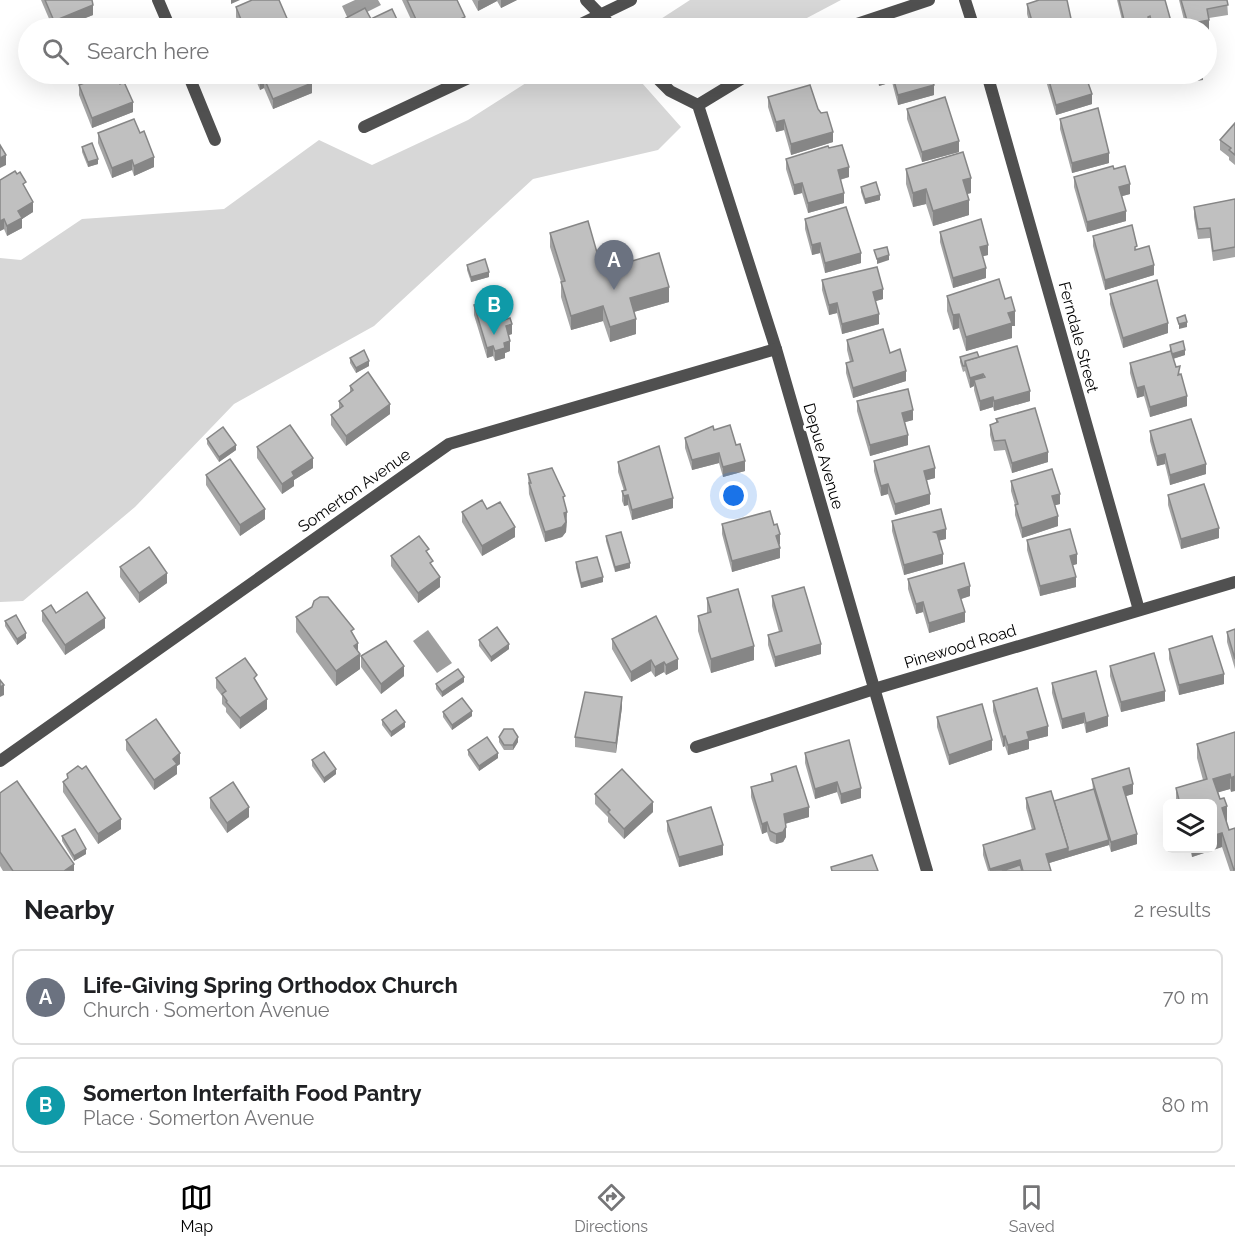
<!DOCTYPE html>
<html lang="en">
<head>
<meta charset="utf-8">
<style>
	body { margin:0; font-family:Raleway,sans-serif; background:#f6f6f6; color:#202124 }
	.controls { position:absolute; right:18px; bottom:18px; display:grid; overflow:hidden; border-radius:9px; box-shadow:0 6px 24px #0002 }
	.controls button { width:54px; height:54px; display:grid; place-items:center; padding:0; border:0; border-bottom:2px solid #e0e0e0; background:#fff; color:#202124; font:30px sans-serif }
	.you { position:absolute; left:734px; top:496px; width:21px; height:21px; margin:-15px; border:4px solid #fff; border-radius:50%; background:#1a73e8; box-shadow:0 0 0 9px #1a73e833 }
	.badge { display:grid; place-items:center; width:39px; height:39px; border-radius:50%; background:#000; color:#fff; font-size:20px; font-weight:700 }
	.pin { position:absolute; translate:-50% -50px; filter:drop-shadow(0 2px 3px #0008) }
	.pin::after { content:''; position:absolute; top:32px; width:21px; height:18px; background:inherit; clip-path:polygon(0 0,100% 0,50% 100%) }
	.list { margin:0; padding:0; list-style:none }
	h2 { display:flex; justify-content:space-between; align-items:center; height:78px; margin:0; padding:0 24px; font-size:26px }
	h2 small { font-size:20px; font-weight:400; color:#757577 }
	.list li { display:grid; grid-template-columns:39px 1fr auto; gap:18px; align-items:center; box-sizing:border-box; height:96px; margin:0 12px 12px; padding:0 12px; border:2px solid #e0e0e0; border-radius:9px }
	.list b { display:block; font-size:22px; white-space:nowrap }
	.list p { margin:0; font-size:20px; white-space:nowrap; color:#757577 }
	.list em { font-size:20px; font-style:normal; color:#757577 }
	.icon { flex:none; width:33px; height:33px; fill:none; stroke:currentColor; stroke-width:2; stroke-linecap:round; stroke-linejoin:round }
	.map { position:relative; flex:none; width:1235px; height:871px; overflow:hidden }
	.search { position:absolute; background:#fff; box-shadow:0 6px 24px #0002; left:18px; right:18px; top:18px; height:66px; display:flex; align-items:center; gap:15px; box-sizing:border-box; padding:0 21px; border-radius:33px; color:#757577; font-size:22px }
	.sheet { height:294px; background:#fff }
	nav { display:flex; justify-content:space-around; align-items:center; box-sizing:border-box; height:84px; border-top:2px solid #e0e0e0; background:#fff; font-size:16px; color:#757577 }
	nav a { display:grid; justify-items:center; gap:3px }
	nav .on { color:#000 }
	.map>svg:first-child { display:block }
</style>
</head>
<body>
<div class="map">
<svg width="1235" height="871" viewBox="0 0 1235 871">
	<rect width="100%" height="100%" fill="#fff"/>
	<g fill="#d7d7d7">
		<polygon points="690,0 841,0 788,28 653,28 650,26"/>
		<polygon points="540,74 634,74 681,127 658,150 533,179 374,326 234,404 135,507 23,601 0,602 0,258 21,260 82,219 224,209 319,140 372,165 468,120"/>
	</g>
	<g fill="#9e9e9e">
		<polygon points="355,0 378,0 381,5 349,21 342,6"/>
		<polygon points="428,630 452,663 437,673 413,641"/>
	</g>
	<g fill="none" stroke-linecap="round" stroke-linejoin="round">
		<g stroke="#505050" stroke-width="12">
			<polyline points="158,0 170,28"/>
			<polyline points="586,0 613,28"/>
			<polyline points="965,0 974,28"/>
			<polyline points="573,28 631,0"/>
			<polyline points="845,28 929,0"/>
			<polyline points="188,74 215,140"/>
			<polyline points="653,74 670,91 698,105 776,349 927,871"/>
			<polyline points="987,74 1139,610"/>
			<polyline points="698,105 749,74"/>
			<polyline points="364,127 477,74"/>
			<polyline points="696,747 874,689 1235,582"/>
			<polyline points="0,761 449,444 776,349"/>
		</g>
	</g>
	<g fill="#a5a5a5">
		<polygon points="41,0 92,0 93,15 60,28 53,28"/>
		<polygon points="402,0 457,0 465,27 461,28 415,28"/>
		<polygon points="472,0 517,0 501,8 497,1 478,11"/>
		<polygon points="1117,0 1165,0 1172,28 1151,28 1150,26 1150,28 1124,28"/>
		<polygon points="1179,0 1227,0 1228,15 1209,18 1209,30 1206,30 1206,28 1186,28"/>
		<polygon points="1027,4 1073,28 1031,28 1027,14"/>
		<polygon points="236,7 289,28 240,28 236,17"/>
		<polygon points="346,18 371,19 401,28 347,28"/>
		<polygon points="255,74 309,74 312,93 273,109 264,88 260,90 255,78"/>
		<polygon points="876,74 931,74 934,95 898,105 892,82 879,86"/>
		<polygon points="1044,74 1088,74 1088,82 1092,104 1056,115"/>
		<polygon points="79,85 133,112 92,128 79,95"/>
		<polygon points="768,97 818,109 833,142 791,155 784,130 776,132 768,107"/>
		<polygon points="907,109 959,152 922,162 907,119"/>
		<polygon points="1060,119 1109,163 1072,173 1060,129"/>
		<polygon points="1235,123 1235,165 1229,160 1229,157 1220,150 1220,140"/>
		<polygon points="98,133 154,167 134,176 132,170 112,178 98,143"/>
		<polygon points="82,147 98,164 88,167 82,152"/>
		<polygon points="786,159 849,177 840,180 844,203 808,213 802,193 794,195 786,169"/>
		<polygon points="906,169 971,193 967,194 969,215 933,226 926,204 913,207 906,184"/>
		<polygon points="1114,169 1130,194 1122,196 1126,221 1087,232 1074,187 1074,177"/>
		<polygon points="0,180 26,189 33,212 22,219 22,228 7,236 4,229 0,231"/>
		<polygon points="861,187 880,200 865,204 861,192"/>
		<polygon points="1235,199 1235,257 1213,261 1210,238 1198,239 1194,217 1194,207"/>
		<polygon points="805,219 861,263 825,273 820,253 812,255 805,229"/>
		<polygon points="940,232 988,255 983,256 986,278 953,288 940,242"/>
		<polygon points="550,233 602,270 669,302 634,312 636,334 610,342 603,321 571,330 561,297 561,282 550,247"/>
		<polygon points="1093,236 1137,249 1154,275 1105,290 1093,246"/>
		<polygon points="467,265 489,277 471,282 467,270"/>
		<polygon points="822,280 883,299 875,301 879,324 842,334 837,313 829,315 822,290"/>
		<polygon points="1110,294 1168,333 1123,348 1110,304"/>
		<polygon points="947,296 1005,299 1015,326 1012,326 1012,338 966,351 959,328 953,330 947,311"/>
		<polygon points="474,305 504,320 512,334 509,335 510,351 505,353 505,358 495,361 493,356 487,358 474,315"/>
		<polygon points="847,340 890,353 906,381 853,398 846,373 846,363 850,362 847,350"/>
		<polygon points="1170,345 1185,355 1173,359 1176,367 1180,374 1187,406 1150,417 1144,396 1137,398 1130,373 1130,363 1170,351"/>
		<polygon points="960,357 979,357 1030,401 994,411 993,407 980,411 974,390 974,386 970,388 965,371 963,372 960,362"/>
		<polygon points="350,358 369,366 356,373 350,363"/>
		<polygon points="350,386 390,414 346,446 331,425 331,415 339,409 339,401 350,393"/>
		<polygon points="857,401 913,420 905,422 908,445 870,456 857,411"/>
		<polygon points="996,419 1048,462 1012,473 1005,450 994,451 990,435 990,425 996,423"/>
		<polygon points="714,430 736,445 745,471 723,477 719,463 692,470 685,448 685,438"/>
		<polygon points="1150,431 1206,474 1170,485 1165,464 1157,466 1150,441"/>
		<polygon points="207,439 236,450 219,462 207,444"/>
		<polygon points="257,447 313,468 294,480 294,486 282,494 257,458"/>
		<polygon points="874,461 935,478 927,480 930,504 895,515 888,494 881,496 874,471"/>
		<polygon points="618,462 673,508 632,520 628,505 624,506 622,501 622,491 624,491 618,472"/>
		<polygon points="528,474 565,506 567,522 566,532 562,537 545,542 529,494"/>
		<polygon points="206,475 265,519 240,536 206,485"/>
		<polygon points="1011,481 1060,504 1055,505 1058,526 1022,538 1015,515 1015,505 1011,491"/>
		<polygon points="1168,495 1219,538 1181,549 1168,505"/>
		<polygon points="487,509 515,537 482,556 462,522 462,512"/>
		<polygon points="892,521 946,539 939,540 943,564 904,575 892,531"/>
		<polygon points="722,524 774,525 780,544 779,545 780,558 732,572 722,534"/>
		<polygon points="606,536 630,568 615,572 606,541"/>
		<polygon points="1027,540 1077,564 1073,565 1076,587 1040,596 1027,550"/>
		<polygon points="391,556 433,567 440,587 418,603 391,566"/>
		<polygon points="576,562 603,582 581,588 576,568"/>
		<polygon points="120,567 167,583 139,603 120,577"/>
		<polygon points="908,579 970,596 961,599 965,622 929,633 923,612 916,614 908,589"/>
		<polygon points="772,596 821,654 775,667 768,645 768,635 779,632 772,606"/>
		<polygon points="707,598 754,660 711,673 698,631 698,616 707,613"/>
		<polygon points="42,611 56,613 105,628 65,655 42,621"/>
		<polygon points="296,617 354,635 360,669 336,686 296,632"/>
		<polygon points="5,621 26,638 17,645 5,626"/>
		<polygon points="1235,629 1235,669 1227,642 1227,632"/>
		<polygon points="612,639 678,669 666,675 664,672 655,677 651,671 631,682 612,649"/>
		<polygon points="479,640 509,649 491,662 479,646"/>
		<polygon points="1169,649 1224,684 1179,695 1169,659"/>
		<polygon points="361,656 404,676 381,694 361,667"/>
		<polygon points="1110,666 1165,701 1121,712 1110,676"/>
		<polygon points="216,678 257,683 267,709 240,729 226,712 226,708 222,704 222,696 216,688"/>
		<polygon points="464,682 442,697 436,689 436,684"/>
		<polygon points="1052,683 1108,726 1086,733 1084,723 1062,729 1052,693"/>
		<polygon points="993,701 1048,736 1029,741 1029,749 1008,755 1005,746 1003,747 993,711"/>
		<polygon points="622,707 616,753 575,747 575,737"/>
		<polygon points="443,712 472,716 452,730 443,717"/>
		<polygon points="937,717 992,750 949,765 937,727"/>
		<polygon points="382,720 405,727 391,737 382,725"/>
		<polygon points="1235,732 1231,792 1230,789 1218,792 1227,821 1226,821 1235,871 1230,871 1222,847 1192,857 1190,849 1212,849 1212,804 1176,804 1176,788 1203,780 1197,758 1197,744"/>
		<polygon points="499,737 518,742 513,750 504,750 499,742"/>
		<polygon points="126,740 180,764 177,766 177,774 154,790 126,750"/>
		<polygon points="468,750 498,758 479,771 468,755"/>
		<polygon points="805,753 861,798 841,804 837,792 815,799 805,763"/>
		<polygon points="312,760 336,774 324,783 312,766"/>
		<polygon points="67,774 121,829 98,844 63,792 63,782 67,779"/>
		<polygon points="771,774 809,817 785,824 786,837 783,842 776,844 770,841 767,832 762,834 751,797 751,787 771,781"/>
		<polygon points="1092,779 1133,794 1126,796 1137,844 1111,852 1109,845 1049,863 1051,871 988,871 983,855 983,845 1032,830 1026,808 1026,798 1054,801 1093,790"/>
		<polygon points="0,793 74,871 3,871 0,866"/>
		<polygon points="595,794 653,812 624,839 608,822 608,817 595,804"/>
		<polygon points="210,798 249,817 227,833 210,808"/>
		<polygon points="667,821 723,855 679,867 667,831"/>
		<polygon points="62,836 86,854 74,861 62,841"/>
	</g>
	<g fill="#868686">
		<polygon points="231,0 240,0 231,4"/>
		<polygon points="480,0 497,0 497,1 478,11 478,1"/>
		<polygon points="501,0 517,0 501,8"/>
		<polygon points="93,5 93,15 60,28 54,28 54,21"/>
		<polygon points="465,17 465,27 461,28 441,28"/>
		<polygon points="1209,20 1209,30 1206,30 1206,28 1188,28 1188,24"/>
		<polygon points="289,23 289,28 276,28"/>
		<polygon points="1130,23 1130,28 1125,28 1125,24"/>
		<polygon points="1172,25 1172,28 1157,28"/>
		<polygon points="72,74 88,74 72,80"/>
		<polygon points="835,74 838,74 838,78 823,82 823,77"/>
		<polygon points="887,74 892,74 892,82 879,86 879,76"/>
		<polygon points="1203,74 1203,80 1191,82 1191,77"/>
		<polygon points="264,78 264,88 260,90 260,80"/>
		<polygon points="312,83 312,93 273,109 273,99"/>
		<polygon points="934,85 934,95 898,105 898,95"/>
		<polygon points="1092,94 1092,104 1056,115 1056,105"/>
		<polygon points="133,102 133,112 92,128 92,118"/>
		<polygon points="784,120 784,130 776,132 776,122"/>
		<polygon points="833,132 833,142 791,155 791,144"/>
		<polygon points="959,141 959,152 922,162 922,152"/>
		<polygon points="1109,153 1109,163 1072,173 1072,163"/>
		<polygon points="6,155 6,165 0,168 0,158"/>
		<polygon points="154,157 154,167 134,176 134,166"/>
		<polygon points="98,159 98,164 88,167 88,162"/>
		<polygon points="132,160 132,170 112,178 112,168"/>
		<polygon points="849,167 849,177 838,180 838,170"/>
		<polygon points="971,178 971,193 963,195 963,180"/>
		<polygon points="802,183 802,193 794,195 794,185"/>
		<polygon points="1130,184 1130,194 1119,197 1119,187"/>
		<polygon points="926,189 926,204 913,207 913,193"/>
		<polygon points="844,193 844,203 808,213 808,203"/>
		<polygon points="880,195 880,200 865,204 865,199"/>
		<polygon points="969,200 969,215 933,226 933,211"/>
		<polygon points="33,202 33,212 22,219 22,228 7,236 7,226 18,211"/>
		<polygon points="1126,211 1126,221 1087,232 1087,222"/>
		<polygon points="4,219 4,229 0,231 0,221"/>
		<polygon points="820,243 820,253 812,255 812,245"/>
		<polygon points="988,245 988,255 980,257 980,247"/>
		<polygon points="861,253 861,263 825,273 825,263"/>
		<polygon points="889,255 889,260 877,264 877,259"/>
		<polygon points="1154,265 1154,275 1105,290 1105,280"/>
		<polygon points="986,268 986,278 953,288 953,278"/>
		<polygon points="489,272 489,277 471,282 471,277"/>
		<polygon points="669,287 669,302 630,313 630,298"/>
		<polygon points="883,289 883,299 873,302 873,292"/>
		<polygon points="837,303 837,313 829,315 829,305"/>
		<polygon points="603,306 603,321 571,330 571,316"/>
		<polygon points="1015,311 1015,326 1012,326 1012,338 966,351 966,337 1008,313"/>
		<polygon points="879,314 879,324 842,334 842,324"/>
		<polygon points="959,314 959,328 953,330 953,315"/>
		<polygon points="636,319 636,334 610,342 610,327"/>
		<polygon points="1187,322 1187,327 1179,329 1179,324"/>
		<polygon points="1168,323 1168,333 1123,348 1123,338"/>
		<polygon points="512,324 512,334 506,336 506,326"/>
		<polygon points="510,341 510,351 505,353 505,358 495,361 495,351 504,343"/>
		<polygon points="493,346 493,356 487,358 487,348"/>
		<polygon points="1185,350 1185,355 1172,359 1172,354"/>
		<polygon points="369,361 369,366 356,373 356,368"/>
		<polygon points="906,371 906,381 853,398 853,388"/>
		<polygon points="983,374 983,384 974,380 974,386 970,388 970,378"/>
		<polygon points="1144,386 1144,396 1137,398 1137,388"/>
		<polygon points="1030,391 1030,401 994,411 994,401"/>
		<polygon points="1187,396 1187,406 1150,417 1150,407"/>
		<polygon points="993,397 993,407 980,411 980,401"/>
		<polygon points="390,404 390,414 346,446 346,436"/>
		<polygon points="913,410 913,420 902,423 902,413"/>
		<polygon points="908,435 908,445 870,456 870,445"/>
		<polygon points="236,445 236,450 219,462 219,457"/>
		<polygon points="1048,452 1048,462 1012,473 1012,463"/>
		<polygon points="719,453 719,463 692,470 692,460"/>
		<polygon points="1165,454 1165,464 1157,466 1157,456"/>
		<polygon points="313,458 313,468 294,480 294,486 282,494 282,484 292,472"/>
		<polygon points="745,461 745,471 723,477 723,467"/>
		<polygon points="1206,464 1206,474 1170,485 1170,475"/>
		<polygon points="935,468 935,478 924,481 924,471"/>
		<polygon points="888,484 888,494 881,496 881,486"/>
		<polygon points="930,494 930,504 895,515 895,504"/>
		<polygon points="1060,494 1060,504 1052,506 1052,496"/>
		<polygon points="628,495 628,505 624,506 624,496"/>
		<polygon points="673,498 673,508 632,520 632,510"/>
		<polygon points="265,509 265,519 240,536 240,525"/>
		<polygon points="567,512 566,532 562,537 545,542 545,532 564,513"/>
		<polygon points="1058,516 1058,526 1022,538 1022,528"/>
		<polygon points="515,527 515,537 482,556 482,546"/>
		<polygon points="1219,528 1219,538 1181,549 1181,539"/>
		<polygon points="946,529 946,539 934,542 934,532"/>
		<polygon points="780,534 780,544 776,546 776,536"/>
		<polygon points="780,548 780,558 732,572 732,561"/>
		<polygon points="943,554 943,564 904,575 904,565"/>
		<polygon points="1077,554 1077,564 1070,566 1070,556"/>
		<polygon points="630,563 630,568 615,572 615,567"/>
		<polygon points="167,573 167,583 139,603 139,593"/>
		<polygon points="440,577 440,587 418,603 418,593"/>
		<polygon points="603,577 603,582 581,588 581,583"/>
		<polygon points="1076,577 1076,587 1040,596 1040,586"/>
		<polygon points="970,586 970,596 958,600 958,590"/>
		<polygon points="923,602 923,612 916,614 916,604"/>
		<polygon points="965,612 965,622 929,633 929,623"/>
		<polygon points="105,618 105,628 65,655 65,645"/>
		<polygon points="26,633 26,638 17,645 17,639"/>
		<polygon points="358,643 358,655 360,654 360,669 336,686 336,671 354,646"/>
		<polygon points="509,644 509,649 491,662 491,657"/>
		<polygon points="821,644 821,654 775,667 775,657"/>
		<polygon points="754,646 754,660 711,673 711,659"/>
		<polygon points="678,659 678,669 666,675 666,665"/>
		<polygon points="651,660 651,671 631,682 631,672"/>
		<polygon points="664,662 664,672 655,677 655,667"/>
		<polygon points="404,666 404,676 381,694 381,684"/>
		<polygon points="1224,674 1224,684 1179,695 1179,685"/>
		<polygon points="464,677 464,682 442,697 442,692"/>
		<polygon points="4,685 4,695 0,697 0,687"/>
		<polygon points="1165,691 1165,701 1121,712 1121,702"/>
		<polygon points="622,697 622,707 616,753 616,743"/>
		<polygon points="267,699 267,709 240,729 240,718"/>
		<polygon points="472,711 472,716 452,730 452,725"/>
		<polygon points="1084,713 1084,723 1062,729 1062,719"/>
		<polygon points="1108,716 1108,726 1086,733 1086,723"/>
		<polygon points="405,722 405,727 391,737 391,732"/>
		<polygon points="1048,726 1048,736 1029,741 1029,749 1008,755 1008,745 1027,732"/>
		<polygon points="1005,736 1005,746 1003,747 1003,737"/>
		<polygon points="518,737 518,742 513,750 513,745"/>
		<polygon points="992,740 992,750 949,765 949,755"/>
		<polygon points="180,753 180,764 177,766 177,774 154,790 154,780 173,759"/>
		<polygon points="498,753 498,758 479,771 479,766"/>
		<polygon points="336,769 336,774 324,783 324,778"/>
		<polygon points="1230,774 1230,789 1213,794 1213,779"/>
		<polygon points="1235,776 1235,791 1231,792 1231,778"/>
		<polygon points="837,782 837,792 815,799 815,789"/>
		<polygon points="1133,784 1133,794 1123,797 1123,787"/>
		<polygon points="861,788 861,798 841,804 841,794"/>
		<polygon points="653,802 653,812 624,839 624,829"/>
		<polygon points="1227,806 1227,821 1222,823 1222,808"/>
		<polygon points="249,807 249,817 227,833 227,823"/>
		<polygon points="809,807 809,817 784,824 784,814"/>
		<polygon points="121,819 121,829 98,844 98,834"/>
		<polygon points="767,822 767,832 762,834 762,824"/>
		<polygon points="786,827 786,837 783,842 776,844 776,834"/>
		<polygon points="1222,833 1222,847 1192,857 1192,849 1212,849 1212,836"/>
		<polygon points="1137,834 1137,844 1111,852 1111,842"/>
		<polygon points="1109,840 1109,845 1046,864 1046,854 1068,848"/>
		<polygon points="723,845 723,855 679,867 679,857"/>
		<polygon points="86,849 86,854 74,861 74,856"/>
		<polygon points="1020,860 1020,870 990,871 990,869"/>
		<polygon points="74,864 74,871 64,871"/>
	</g>
	<g fill="#c0c0c0" stroke="#868686" stroke-width="1.5">
		<polygon points="45,0 92,0 93,5 54,21"/>
		<polygon points="252,0 279,0 289,23 276,28 248,28 247,25 244,27 236,7"/>
		<polygon points="407,0 457,0 465,17 441,28 420,28"/>
		<polygon points="1039,0 1067,0 1073,28 1034,28 1027,4"/>
		<polygon points="1119,0 1165,0 1172,25 1153,28 1150,16 1148,17 1150,28 1132,28 1130,23 1125,24"/>
		<polygon points="1181,0 1227,0 1228,5 1207,9 1209,20 1188,24"/>
		<polygon points="365,8 371,19 392,9 401,28 351,28 346,18"/>
		<polygon points="109,19 113,28 82,28"/>
		<polygon points="108,74 116,74 120,84 124,82 133,102 92,118 79,85"/>
		<polygon points="257,74 309,74 312,83 273,99 264,78 260,80"/>
		<polygon points="822,74 835,74 823,77"/>
		<polygon points="892,74 931,74 934,85 898,95"/>
		<polygon points="1047,74 1085,74 1092,94 1056,105"/>
		<polygon points="1191,74 1203,74 1191,77"/>
		<polygon points="810,85 818,109 821,113 827,112 833,132 791,144 784,120 776,122 768,97"/>
		<polygon points="945,97 959,141 922,152 907,109"/>
		<polygon points="1098,108 1109,153 1072,163 1060,119"/>
		<polygon points="134,119 140,133 144,131 154,157 134,166 132,160 112,168 98,133"/>
		<polygon points="1235,123 1235,155 1229,150 1231,148 1220,140"/>
		<polygon points="92,143 98,159 88,162 82,147"/>
		<polygon points="0,145 6,155 0,158"/>
		<polygon points="842,145 849,167 838,170 844,193 808,203 802,183 794,185 786,159 828,146 829,148"/>
		<polygon points="963,152 971,178 963,180 969,200 933,211 926,189 913,193 906,169"/>
		<polygon points="1113,166 1114,169 1125,166 1130,184 1119,187 1126,211 1087,222 1074,177"/>
		<polygon points="15,171 17,174 20,172 26,182 23,184 33,202 18,211 22,218 7,226 4,219 0,221 0,180"/>
		<polygon points="876,182 880,195 865,199 861,187"/>
		<polygon points="1235,199 1235,247 1213,251 1210,228 1198,229 1194,207"/>
		<polygon points="846,207 861,253 825,263 820,243 812,245 805,219"/>
		<polygon points="981,219 988,245 980,247 986,268 953,278 940,232"/>
		<polygon points="588,221 602,270 659,253 669,287 630,298 636,319 610,327 603,306 571,316 561,282 565,281 550,233"/>
		<polygon points="1132,225 1137,246 1135,247 1135,250 1149,246 1154,265 1105,280 1093,236"/>
		<polygon points="887,247 889,255 877,259 874,250"/>
		<polygon points="485,259 489,272 471,277 467,265"/>
		<polygon points="877,267 883,289 873,292 879,314 842,324 837,303 829,305 822,280"/>
		<polygon points="999,279 1005,299 1011,297 1015,311 1008,313 1012,323 966,337 959,314 953,315 947,296"/>
		<polygon points="1157,280 1168,323 1123,338 1110,294"/>
		<polygon points="498,297 504,320 510,318 512,324 506,326 510,341 504,343 505,348 495,351 493,346 487,348 474,305"/>
		<polygon points="1185,315 1187,322 1179,324 1177,318"/>
		<polygon points="883,329 890,353 900,349 906,371 853,388 846,363 853,361 847,340"/>
		<polygon points="1183,341 1185,350 1172,354 1170,345"/>
		<polygon points="1017,346 1030,391 994,401 993,397 980,401 974,380 985,377 983,374 970,378 965,361"/>
		<polygon points="364,350 369,361 356,368 350,358"/>
		<polygon points="1171,351 1176,367 1180,366 1178,375 1181,374 1187,396 1150,407 1144,386 1137,388 1130,363"/>
		<polygon points="977,352 979,357 965,361 965,366 963,366 960,357"/>
		<polygon points="368,372 390,404 346,436 331,415 343,406 339,401 353,390 350,386"/>
		<polygon points="908,389 913,410 902,413 908,435 870,445 857,401"/>
		<polygon points="1035,408 1048,452 1012,463 1005,440 994,441 990,425 998,422 996,419"/>
		<polygon points="1191,419 1206,464 1170,475 1165,454 1157,456 1150,431"/>
		<polygon points="290,425 313,458 292,472 294,476 282,484 257,447"/>
		<polygon points="730,425 736,445 740,444 745,461 723,467 719,453 692,460 685,438 713,426 714,430"/>
		<polygon points="223,427 236,445 219,457 207,439"/>
		<polygon points="659,446 673,498 632,510 628,495 624,496 622,491 626,490 618,462"/>
		<polygon points="929,446 935,468 924,471 930,494 895,504 888,484 881,486 874,461"/>
		<polygon points="230,459 265,509 240,525 206,475"/>
		<polygon points="552,468 565,496 563,497 567,512 564,513 566,522 562,527 545,532 529,483 531,483 528,474"/>
		<polygon points="1052,469 1060,494 1052,496 1058,516 1022,528 1015,505 1018,504 1011,481"/>
		<polygon points="1204,484 1219,528 1181,539 1168,495"/>
		<polygon points="482,500 487,509 500,502 515,527 482,546 462,512"/>
		<polygon points="941,509 946,529 934,532 937,533 943,554 904,565 892,521"/>
		<polygon points="770,511 774,525 777,524 780,534 776,536 780,548 732,561 722,524"/>
		<polygon points="1070,529 1077,554 1070,556 1076,577 1040,586 1027,540"/>
		<polygon points="621,532 630,563 615,567 606,536"/>
		<polygon points="419,536 429,549 426,551 433,561 430,563 440,577 418,593 391,556"/>
		<polygon points="149,547 167,573 139,593 120,567"/>
		<polygon points="597,557 603,577 581,583 576,562"/>
		<polygon points="964,563 970,586 958,590 965,612 929,623 923,602 916,604 908,579"/>
		<polygon points="804,587 821,644 775,657 768,635 782,631 772,596"/>
		<polygon points="738,589 754,646 711,659 698,616 711,612 707,598"/>
		<polygon points="87,592 105,618 65,645 42,611 51,605 56,613"/>
		<polygon points="320,597 328,597 354,629 351,631 358,643 354,646 360,654 336,671 296,617 312,607 314,601"/>
		<polygon points="16,615 26,633 17,639 5,621"/>
		<polygon points="656,616 678,659 666,665 664,662 655,667 651,660 631,672 612,639"/>
		<polygon points="497,627 509,644 491,657 479,640"/>
		<polygon points="1235,629 1235,659 1227,632"/>
		<polygon points="1212,636 1224,674 1179,685 1169,649"/>
		<polygon points="386,641 404,666 381,684 361,656"/>
		<polygon points="1154,653 1165,691 1121,702 1110,666"/>
		<polygon points="245,658 257,675 254,678 267,699 240,718 226,702 227,701 222,694 226,691 216,678"/>
		<polygon points="458,669 464,677 442,692 436,684"/>
		<polygon points="1096,671 1108,716 1086,723 1084,713 1062,719 1052,683"/>
		<polygon points="0,680 4,685 0,687"/>
		<polygon points="1037,688 1048,726 1027,732 1029,739 1008,745 1005,736 1003,737 993,701"/>
		<polygon points="585,692 622,697 616,743 575,737"/>
		<polygon points="462,698 472,711 452,725 443,712"/>
		<polygon points="982,704 992,740 949,755 937,717"/>
		<polygon points="396,710 405,722 391,732 382,720"/>
		<polygon points="156,719 180,753 173,759 177,764 154,780 126,740"/>
		<polygon points="504,729 513,729 518,737 513,745 504,745 499,737"/>
		<polygon points="1235,732 1235,776 1231,778 1230,774 1213,779 1220,799 1224,798 1227,806 1222,808 1229,830 1235,828 1235,869 1234,870 1222,833 1212,836 1212,804 1180,804 1176,788 1207,779 1197,744"/>
		<polygon points="487,737 498,753 479,766 468,750"/>
		<polygon points="849,740 861,788 841,794 837,782 815,789 805,753"/>
		<polygon points="324,752 336,769 324,778 312,760"/>
		<polygon points="78,766 82,769 86,766 121,819 98,834 63,782 68,778 67,774"/>
		<polygon points="796,766 809,807 784,814 786,827 783,832 776,834 770,831 767,822 762,824 751,787 773,781 771,774"/>
		<polygon points="1129,768 1133,784 1123,787 1137,834 1111,842 1092,779"/>
		<polygon points="622,769 653,802 624,829 608,812 610,810 595,794"/>
		<polygon points="17,781 74,864 64,871 13,871 0,852 0,793"/>
		<polygon points="233,782 249,807 227,823 210,798"/>
		<polygon points="1094,789 1109,840 1068,852 1068,848 1054,801"/>
		<polygon points="1051,791 1068,848 1046,854 1051,871 1023,871 1020,860 990,869 983,845 1035,829 1026,798"/>
		<polygon points="711,807 723,845 679,857 667,821"/>
		<polygon points="75,829 86,849 74,856 62,836"/>
		<polygon points="872,855 878,871 832,871 831,867"/>
		<polygon points="1020,865 1022,871 1002,871"/>
	</g>
	<g text-anchor="middle" stroke-width="6" stroke-linejoin="round" paint-order="stroke">
		<g font-size="16" fill="#000" stroke="#fff">
			<text transform="translate(1079 337) rotate(75)" y="6">Ferndale Street</text>
			<text transform="translate(824 456) rotate(74)" y="6">Depue Avenue</text>
			<text transform="translate(354 490) rotate(-35)" y="6">Somerton Avenue</text>
			<text transform="translate(960 646) rotate(-17)" y="6">Pinewood Road</text>
		</g>
	</g>
</svg>
<div class="controls">
<button><svg class="icon" aria-label="layers" viewBox="0 0 24 24"><path d="M12 4l9 5-9 5-9-5zM3 14l9 5 9-5"/></svg></button>
</div>
<div class="you"></div>
<div class="pin badge" style="left:614px;top:290px;background:#6b7280">A</div>
<div class="pin badge" style="left:494px;top:335px;background:#0f9aa8">B</div>
<div class="search"><svg class="icon" aria-label="search" viewBox="0 0 24 24"><circle cx="10" cy="10" r="6"/><path d="M15 15l6 6"/></svg>Search here</div>
</div>
<section class="sheet">
<h2>Nearby<small>2 results</small></h2>
<ul class="list">
<li><span class="badge" style="background:#6b7280">A</span><div><b>Life-Giving Spring Orthodox Church</b><p>Church · Somerton Avenue</p></div><em>70 m</em></li>
<li><span class="badge" style="background:#0f9aa8">B</span><div><b>Somerton Interfaith Food Pantry</b><p>Place · Somerton Avenue</p></div><em>80 m</em></li>
</ul>
</section>
<nav>
<a class="on"><svg class="icon" aria-label="map" viewBox="0 0 24 24"><path d="M3 6l6-2 6 2 6-2v14l-6 2-6-2-6 2zM9 4v14M15 6v14"/></svg>Map</a>
<a><svg class="icon" aria-label="directions" viewBox="0 0 24 24"><path d="M12 3l9 9-9 9-9-9zM9 14v-3h6M13 9l2 2-2 2"/></svg>Directions</a>
<a><svg class="icon" aria-label="saved" viewBox="0 0 24 24"><path d="M7 4h10v16l-5-4-5 4z"/></svg>Saved</a>
</nav>
</body>
</html>
